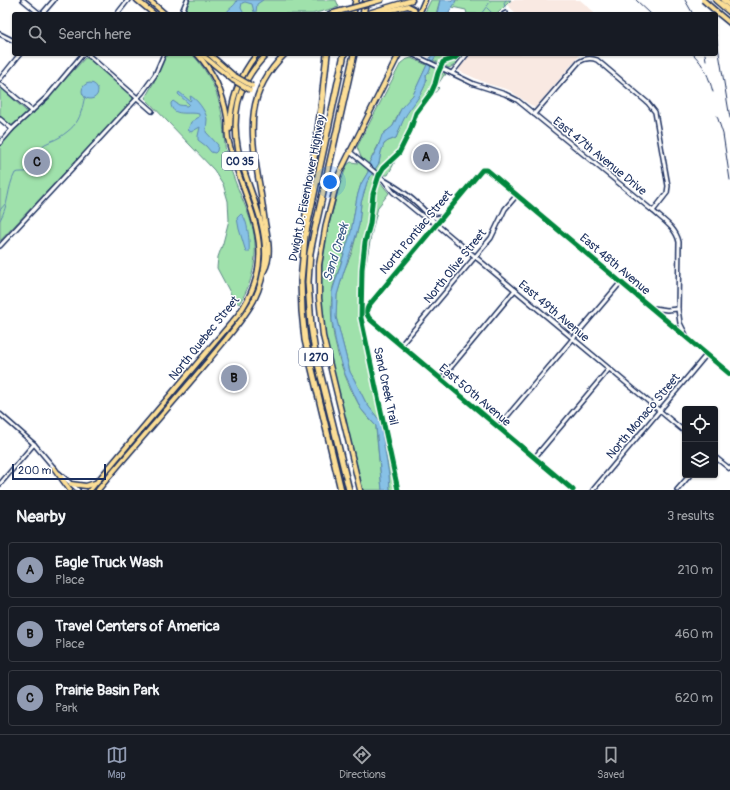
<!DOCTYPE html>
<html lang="en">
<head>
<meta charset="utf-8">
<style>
	body { margin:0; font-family:Pangolin,sans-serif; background:#242831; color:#f1f3f6 }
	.controls { position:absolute; right:12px; bottom:12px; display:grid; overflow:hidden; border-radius:4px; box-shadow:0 1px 3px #0004 }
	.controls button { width:36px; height:36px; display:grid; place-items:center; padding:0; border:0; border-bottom:1px solid #363941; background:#171b24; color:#f1f3f6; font:20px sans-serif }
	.scale { position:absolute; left:12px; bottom:10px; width:94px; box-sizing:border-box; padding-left:4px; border:2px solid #1b2f5e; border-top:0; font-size:11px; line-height:14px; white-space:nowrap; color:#1b2f5e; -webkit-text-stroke:3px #fff; paint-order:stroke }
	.you { position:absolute; left:330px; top:182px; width:14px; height:14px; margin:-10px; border:3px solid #fff; border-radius:50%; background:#1a73e8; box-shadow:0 0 0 6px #1a73e833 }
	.badge { display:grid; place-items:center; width:26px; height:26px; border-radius:50%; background:#919bb2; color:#111; font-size:13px; font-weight:700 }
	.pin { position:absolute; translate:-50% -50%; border:2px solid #fff; box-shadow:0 1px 4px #0006 }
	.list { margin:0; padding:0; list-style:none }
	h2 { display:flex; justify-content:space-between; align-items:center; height:52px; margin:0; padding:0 16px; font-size:17px }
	h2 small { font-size:13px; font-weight:400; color:#9ea1a6 }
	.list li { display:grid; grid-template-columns:26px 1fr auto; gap:12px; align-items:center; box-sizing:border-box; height:56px; margin:0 8px 8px; padding:0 8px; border:1px solid #363941; border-radius:4px }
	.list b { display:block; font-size:15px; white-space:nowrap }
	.list p { margin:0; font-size:13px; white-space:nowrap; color:#9ea1a6 }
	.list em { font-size:13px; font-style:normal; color:#9ea1a6 }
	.icon { flex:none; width:22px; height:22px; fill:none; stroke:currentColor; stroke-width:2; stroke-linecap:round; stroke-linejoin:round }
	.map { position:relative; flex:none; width:730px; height:490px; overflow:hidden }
	.search { position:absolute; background:#171b24; box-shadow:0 1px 3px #0004; left:12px; right:12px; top:12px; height:44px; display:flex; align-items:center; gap:10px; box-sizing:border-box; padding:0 14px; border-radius:4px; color:#9ea1a6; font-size:15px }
	.sheet { height:244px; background:#171b24 }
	nav { display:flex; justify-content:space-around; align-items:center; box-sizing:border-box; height:56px; border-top:1px solid #363941; background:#171b24; font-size:11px; color:#9ea1a6 }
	nav a { display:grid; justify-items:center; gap:2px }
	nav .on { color:#919bb2 }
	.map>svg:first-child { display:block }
</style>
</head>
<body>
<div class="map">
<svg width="730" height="490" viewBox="0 0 730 490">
	<rect width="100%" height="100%" fill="#fff"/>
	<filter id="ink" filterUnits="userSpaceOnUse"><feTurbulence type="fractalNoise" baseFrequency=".025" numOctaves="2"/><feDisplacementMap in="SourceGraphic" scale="8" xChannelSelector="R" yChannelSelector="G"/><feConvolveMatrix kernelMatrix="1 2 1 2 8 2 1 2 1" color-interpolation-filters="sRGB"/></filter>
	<g filter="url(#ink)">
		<g fill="#f9e9e2">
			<polygon points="511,0 580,0 594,12 593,14 515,14 516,13 507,5"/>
			<polygon points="471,54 577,54 579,56 535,108 509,90 488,84 459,71 459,68"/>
		</g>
		<g fill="#9fe1ab" stroke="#5d8884">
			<polygon points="190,0 336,0 339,7 312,14 184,14"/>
			<polygon points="431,0 440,0 436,14 424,14"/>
			<polygon points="456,0 511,0 497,14 467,14 466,10 452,7"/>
			<path d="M166,54H192C210,73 220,96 223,122C224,133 224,145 227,156C232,178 243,198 250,219C260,247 255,280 239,304L234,300L217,268L218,257L223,243L229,220L228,201L223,184L214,170L145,98L154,82Z"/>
			<polygon points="437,54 465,54 455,65 449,68 433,60"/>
			<polygon points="85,58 88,58 132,96 133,100 0,241 0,147 13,131 48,98"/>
			<path d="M411,58L427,65L413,95L399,112L393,126L390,129L385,132L369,163L368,172L361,184L357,197L351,232L333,287C326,327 341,375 362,410C366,416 371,421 376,426V429L382,490H363L324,332L321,295L322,265L327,232L339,187L347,165L351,162L358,163L361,157L357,147L401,63L405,60Z"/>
			<path d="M431,66L438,70L437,72L442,75L443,72L446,75H444L437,86L439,88L423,107H421L411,131L388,175H383L380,182L389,193L378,207L371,236L365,269L363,296L364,319L362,324L397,490H390L389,475L380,421L366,403L354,379L350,372L336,317L337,295L344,271L352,252L359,225L361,203L367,182L379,163L381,152L384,144L388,141L396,138C399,130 402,122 406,114C412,104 429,88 426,75L429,71Z"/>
			<polygon points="0,87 26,111 27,114 12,127 0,117"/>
		</g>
		<g fill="#87c1e6" stroke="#5c87b0">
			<path d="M237,0H263L257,4L256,12H254L252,4L245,2L242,3L241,8L244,14H226C228,8 235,7 237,0Z"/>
			<polygon points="440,0 451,0 451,2 453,0 456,0 454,5 450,10 449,14 437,14"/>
			<path d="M432,54H437C437,56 435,57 434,59C430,64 431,71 426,75C429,88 411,106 405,117C401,124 399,131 396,138L388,141L384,144L381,152L379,163L367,182L361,203L359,225L354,242L344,271L337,295L336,317L350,372L354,379L366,403L380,421L389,475L390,490H382L376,426L361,409L345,374L336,344L332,320V292L351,232L357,197L361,184L368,172L369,163L378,147L382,135L393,126L402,107L413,95Z"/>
			<circle cx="90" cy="91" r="8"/>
			<path d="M179,92L190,101L191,100L190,96C196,98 206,111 207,119C207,123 206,128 206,132L218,145L217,151L215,153L211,152L206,146L198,140V136L200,127L191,132L188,130L191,122L199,117V114C190,111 171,118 171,103L173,101L179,105L187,106L189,104L178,94Z"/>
			<path d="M241,214C248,218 250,244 249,252H246L239,229L237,218Z"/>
		</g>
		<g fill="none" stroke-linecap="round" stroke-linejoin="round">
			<g stroke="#5c87b0" stroke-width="1">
				<polyline points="509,0 510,1"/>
				<polyline points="505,7 504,3 506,0"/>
				<polyline points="487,8 492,13"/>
				<polyline points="481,14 490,2"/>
				<polyline points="0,210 6,203"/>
				<path d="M0,220C9,205 7,188 15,173C20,171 25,173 29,171C39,166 34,154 41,147C46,142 54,141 60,137C70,130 78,124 81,112C83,107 83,102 85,97"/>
			</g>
			<g stroke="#1b2f5e" stroke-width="6">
				<g id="minor">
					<polyline points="23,0 40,14"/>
					<polyline points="42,14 54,0"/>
					<polyline points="117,14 128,0"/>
					<polyline points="181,14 187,0"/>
					<polyline points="504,14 506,13"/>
					<polyline points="0,34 14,41"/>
					<polyline points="87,54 152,111"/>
					<path d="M412,54L474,84L505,94L517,100L653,211C663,220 676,228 679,242L678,309L680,323L686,335"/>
					<polyline points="452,73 467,54"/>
					<polyline points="0,79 20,54"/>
					<polyline points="0,84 32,111"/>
					<path d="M534,114L579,62C585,58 590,57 597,60L648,103L655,112L668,186L667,193L653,211"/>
					<polyline points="0,119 12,129"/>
					<polyline points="0,143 12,129 47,97 83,54"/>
					<polyline points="349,151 383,179 393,192 421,215 436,224 685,432"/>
					<path d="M384,180C404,191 421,204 435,223"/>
					<polyline points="430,215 436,218 442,217"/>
					<polyline points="0,246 142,93 155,75 164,54"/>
					<polyline points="654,308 667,310 678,309"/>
					<polyline points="401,345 491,238 505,209 517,195"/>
					<polyline points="441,379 515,290"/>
					<polyline points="0,414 34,444 55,469"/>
					<polyline points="498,427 621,282"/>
					<polyline points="535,457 609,369"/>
					<polyline points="715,457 730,469"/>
					<polyline points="59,473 78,490"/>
					<polyline points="0,484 34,444"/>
					<path d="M573,490L372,321C366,316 365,310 370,304L482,170H487L730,374"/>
					<polyline points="593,490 707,354"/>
					<polyline points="677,490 690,475"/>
				</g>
			</g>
			<g stroke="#1b2f5e" stroke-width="7">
				<g id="major">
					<polyline points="137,0 154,14"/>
					<polyline points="149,0 165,14"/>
					<polyline points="374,2 381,0"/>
					<polyline points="330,14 341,11"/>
					<polyline points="365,14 412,0"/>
					<polyline points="375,14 408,6 414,9 415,14"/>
					<polyline points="419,14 425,0"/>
					<polyline points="719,14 730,23"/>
					<polyline points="201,54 233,80"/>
					<polyline points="209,54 233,75"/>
					<path d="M230,129C230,101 240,75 257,54"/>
					<path d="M264,271C272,257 268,238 265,223C263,208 261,192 258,177C250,128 246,92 285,54"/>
					<polyline points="54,468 70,490"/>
					<polyline points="71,484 86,486 95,483"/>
					<path d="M90,490L238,315C285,249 242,204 228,138C227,131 228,124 227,117C223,93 213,71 197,54"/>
					<path d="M98,490C134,446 172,404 208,361C224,341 242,322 254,300C260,288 264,273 265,259C268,203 225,161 238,103C242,84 253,68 267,54"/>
					<polyline points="360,490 323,336 319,298 319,265 326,224 339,174 399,54"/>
				</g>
			</g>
			<g stroke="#1b2f5e" stroke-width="8">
				<g id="highway">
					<polyline points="716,0 730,12"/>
					<polyline points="724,0 730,5"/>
					<polyline points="353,14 356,0"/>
					<polyline points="363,14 366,0"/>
					<polyline points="305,222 321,108 327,54"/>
					<polyline points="341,490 305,340 302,311 301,281 305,236 344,54"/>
					<polyline points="349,490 315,352 311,326 308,282 310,253 314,233 354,54"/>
				</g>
			</g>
			<use href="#minor" stroke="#fff" stroke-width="3"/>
			<use href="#major" stroke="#fcde96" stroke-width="4"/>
			<use href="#highway" stroke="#fcde96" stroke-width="5"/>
			<g stroke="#1b2f5e" stroke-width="1">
				<polyline points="636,0 651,14"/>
				<polyline points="685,0 693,14"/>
				<polyline points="710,0 712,14"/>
				<polyline points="716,35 730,118"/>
				<path d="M693,54C704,65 709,77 713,92"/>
				<polyline points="705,54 706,60"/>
				<polyline points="717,116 723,134 730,180"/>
			</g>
			<g stroke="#1b2f5e" stroke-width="7" stroke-linecap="butt">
				<g id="major-bridge">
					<polyline points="703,0 719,14"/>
					<polyline points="341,11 374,2"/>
					<polyline points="233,75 252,86"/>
					<polyline points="233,80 250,90"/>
				</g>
			</g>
			<use href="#major-bridge" stroke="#fcde96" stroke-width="4"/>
			<g stroke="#fff" stroke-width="8">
				<g id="cycleway">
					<polyline points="398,490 361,318 362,269 365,242 370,224 373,194 379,175 383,168 399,153 410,131 416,113 431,93 435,84 438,73 443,62 455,58 459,54"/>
					<path d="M573,490L372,321C366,316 365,310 370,304L482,170H487L730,374"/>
				</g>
			</g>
			<use href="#cycleway" stroke="#00873e" stroke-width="5"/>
		</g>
	</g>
	<g text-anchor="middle" stroke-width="3" stroke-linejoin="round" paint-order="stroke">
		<g fill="#fff" stroke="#5f6d8e" stroke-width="1">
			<rect x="222" y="152" width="36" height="18" rx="3"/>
			<rect x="299" y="348" width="34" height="18" rx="3"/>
		</g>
		<g font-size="11" font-weight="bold" fill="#1b2f5e">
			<text x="240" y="165">CO 35</text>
			<text x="316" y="361">I 270</text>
		</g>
		<g font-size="12" fill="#1b2f5e" stroke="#fff">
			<text transform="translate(600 156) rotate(39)" y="4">East 47th Avenue Drive</text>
			<text transform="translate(307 188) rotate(-79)" y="4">Dwight D. Eisenhower Highway</text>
			<text transform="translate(416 232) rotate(-50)" y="4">North Pontiac Street</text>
			<text transform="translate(615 264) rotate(40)" y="4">East 48th Avenue</text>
			<text transform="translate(455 266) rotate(-51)" y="4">North Olive Street</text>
			<text transform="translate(554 311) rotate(40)" y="4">East 49th Avenue</text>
			<text transform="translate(204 338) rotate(-51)" y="4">North Quebec Street</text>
			<text transform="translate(386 386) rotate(78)" y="4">Sand Creek Trail</text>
			<text transform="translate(475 395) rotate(40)" y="4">East 50th Avenue</text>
			<text transform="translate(643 416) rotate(-50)" y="4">North Monaco Street</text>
		</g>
		<g font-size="13" font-style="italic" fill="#3b5b87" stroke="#fff">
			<text transform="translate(335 252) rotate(-73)" y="5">Sand Creek</text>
		</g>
	</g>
</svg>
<div class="controls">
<button><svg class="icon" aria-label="locate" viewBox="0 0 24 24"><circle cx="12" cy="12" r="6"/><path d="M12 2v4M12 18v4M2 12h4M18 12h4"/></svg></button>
<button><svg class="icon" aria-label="layers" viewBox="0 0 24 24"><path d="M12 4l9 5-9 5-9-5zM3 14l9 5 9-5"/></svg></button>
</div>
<div class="scale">200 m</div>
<div class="you"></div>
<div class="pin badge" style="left:426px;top:157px">A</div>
<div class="pin badge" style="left:234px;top:378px">B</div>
<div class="pin badge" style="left:37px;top:162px">C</div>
<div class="search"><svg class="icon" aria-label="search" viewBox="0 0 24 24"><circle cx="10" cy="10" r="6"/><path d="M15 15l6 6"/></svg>Search here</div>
</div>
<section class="sheet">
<h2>Nearby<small>3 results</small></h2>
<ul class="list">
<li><span class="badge">A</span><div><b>Eagle Truck Wash</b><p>Place</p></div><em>210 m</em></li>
<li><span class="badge">B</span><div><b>Travel Centers of America</b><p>Place</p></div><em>460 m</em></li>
<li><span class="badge">C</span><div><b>Prairie Basin Park</b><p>Park</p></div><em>620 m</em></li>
</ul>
</section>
<nav>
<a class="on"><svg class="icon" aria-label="map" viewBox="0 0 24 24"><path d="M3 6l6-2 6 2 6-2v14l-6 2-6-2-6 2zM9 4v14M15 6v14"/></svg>Map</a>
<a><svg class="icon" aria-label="directions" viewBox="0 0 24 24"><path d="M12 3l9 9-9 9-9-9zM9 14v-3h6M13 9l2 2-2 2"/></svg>Directions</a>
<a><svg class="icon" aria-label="saved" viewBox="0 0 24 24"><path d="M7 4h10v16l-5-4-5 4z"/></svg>Saved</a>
</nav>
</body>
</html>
